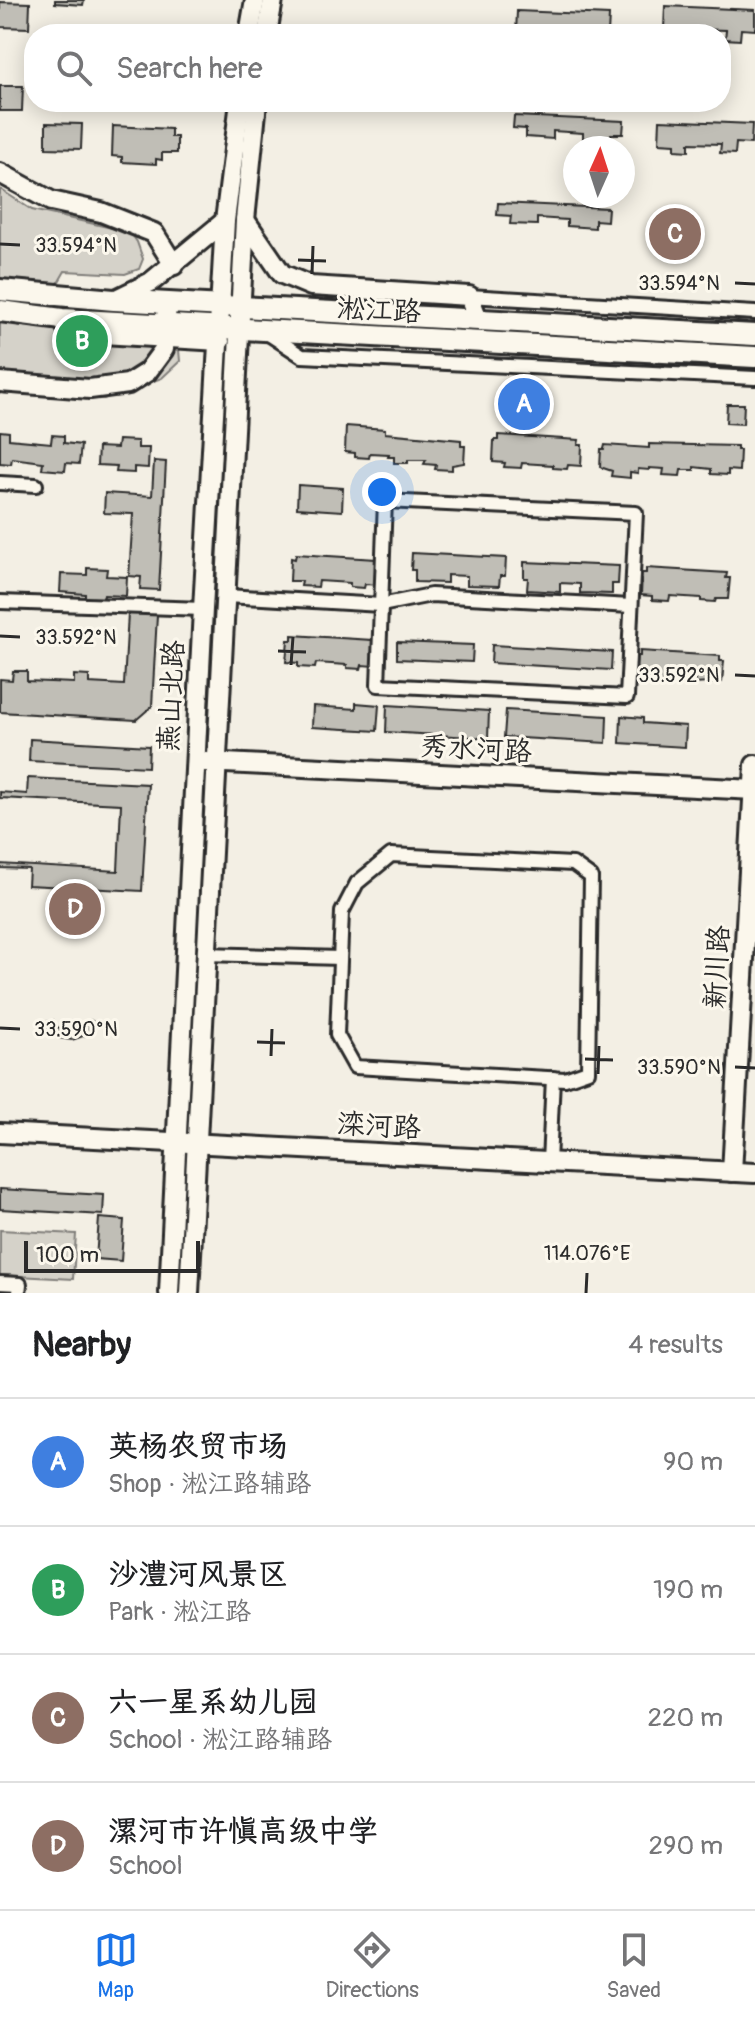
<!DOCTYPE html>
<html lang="en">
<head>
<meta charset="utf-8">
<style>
	body { margin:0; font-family:Pangolin,"LXGW WenKai TC",sans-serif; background:#f6f6f6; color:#202124 }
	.compass { position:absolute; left:563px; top:136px; width:72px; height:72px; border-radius:50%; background:#fff; box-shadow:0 4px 20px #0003; rotate:3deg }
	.scale { position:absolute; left:24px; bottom:20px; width:176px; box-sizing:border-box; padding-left:8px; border:4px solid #2b2b2b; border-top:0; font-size:22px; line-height:28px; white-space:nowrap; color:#2b2b2b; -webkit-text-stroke:6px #fbf7ec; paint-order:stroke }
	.you { position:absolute; left:382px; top:492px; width:28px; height:28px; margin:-20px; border:6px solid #fff; border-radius:50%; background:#1a73e8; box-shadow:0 0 0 12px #1a73e833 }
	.badge { display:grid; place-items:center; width:52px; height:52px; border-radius:50%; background:#1a73e8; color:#fff; font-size:26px; font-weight:700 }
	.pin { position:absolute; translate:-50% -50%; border:4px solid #fff; box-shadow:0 2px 8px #0006 }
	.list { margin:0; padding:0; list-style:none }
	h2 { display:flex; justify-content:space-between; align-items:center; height:104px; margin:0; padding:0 32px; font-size:34px }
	h2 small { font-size:26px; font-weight:400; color:#757577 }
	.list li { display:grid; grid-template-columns:52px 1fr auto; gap:24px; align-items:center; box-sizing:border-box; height:128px; padding:0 32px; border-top:2px solid #e0e0e0 }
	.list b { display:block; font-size:30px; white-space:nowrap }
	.list p { margin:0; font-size:26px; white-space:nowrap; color:#757577 }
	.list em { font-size:26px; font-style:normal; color:#757577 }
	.icon { flex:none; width:44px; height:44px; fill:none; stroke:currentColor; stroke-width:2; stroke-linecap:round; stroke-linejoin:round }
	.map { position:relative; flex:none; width:755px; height:1293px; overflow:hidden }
	.search { position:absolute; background:#fff; box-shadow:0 4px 20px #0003; left:24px; right:24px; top:24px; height:88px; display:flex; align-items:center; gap:20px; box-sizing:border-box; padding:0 28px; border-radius:32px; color:#757577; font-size:30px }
	.sheet { height:616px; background:#fff }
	nav { display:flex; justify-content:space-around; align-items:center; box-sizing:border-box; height:112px; border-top:2px solid #e0e0e0; background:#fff; font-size:22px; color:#757577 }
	nav a { display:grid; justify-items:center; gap:4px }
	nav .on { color:#1a73e8 }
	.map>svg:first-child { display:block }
</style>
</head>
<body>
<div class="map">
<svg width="755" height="1293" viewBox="0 0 755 1293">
	<rect width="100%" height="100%" fill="#f3efe4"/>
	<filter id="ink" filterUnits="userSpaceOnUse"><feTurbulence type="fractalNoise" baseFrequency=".0125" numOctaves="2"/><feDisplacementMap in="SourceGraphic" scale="16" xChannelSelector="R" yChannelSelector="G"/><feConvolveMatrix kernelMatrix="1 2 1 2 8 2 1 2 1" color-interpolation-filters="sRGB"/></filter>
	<g filter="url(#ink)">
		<g fill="#d5d2c9" stroke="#807e7a" stroke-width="2">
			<polygon points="0,189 32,210 130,232 137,242 143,259 139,269 125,274 65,271 54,290 46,326 150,331 179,350 180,361 162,378 104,399 0,393"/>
			<polygon points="0,1230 76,1234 73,1279 0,1275"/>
		</g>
		<g fill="#c0beb6" stroke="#2b2b2b" stroke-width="2">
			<polygon points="55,0 84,0 83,5 55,3"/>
			<polygon points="0,2 30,3 29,28 0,27"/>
			<polygon points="665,6 755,10 755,30 741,29 740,40 725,39 726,30 694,29 694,34 680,34 681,30 664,29"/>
			<polygon points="517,11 609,15 608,34 516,34"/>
			<polygon points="0,86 23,86 22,111 0,111"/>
			<polygon points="514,116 624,121 623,134 611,134 611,141 583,139 583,133 553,131 553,139 526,137 526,129 513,128"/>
			<polygon points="660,120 752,124 751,144 736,143 735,154 720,153 721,144 689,143 689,151 675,150 675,144 659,143"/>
			<polygon points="46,123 82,124 81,149 46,148"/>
			<polygon points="113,126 171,129 171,137 177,137 177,153 162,153 162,160 156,159 156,164 122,162 122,157 112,156"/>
			<polygon points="498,203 608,208 607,221 595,220 595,228 567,226 567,220 537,218 537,225 510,224 511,216 497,215"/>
			<polygon points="727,404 744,404 743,424 726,423"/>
			<polygon points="346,426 385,429 385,433 461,440 461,446 465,446 464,463 452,465 452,470 435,469 436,465 424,464 426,460 408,460 408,463 394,463 394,457 388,457 389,454 370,453 369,458 355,457 355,453 345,452"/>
			<polygon points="0,431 9,432 9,439 51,443 52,435 64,436 64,443 81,445 79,464 66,463 65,471 42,469 43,462 12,458 11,464 0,463"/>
			<polygon points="498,435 579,440 578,445 582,445 581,466 568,465 567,469 553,468 553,465 522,463 521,468 504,467 505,463 493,462 494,440 498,440"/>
			<polygon points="118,440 138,441 138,448 149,448 148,468 134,467 134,473 116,472 117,466 97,465 98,447 117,448"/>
			<polygon points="649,444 737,446 737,450 740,450 739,471 728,470 728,475 711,474 711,469 694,467 694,470 681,470 680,476 663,475 664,469 649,468 649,470 638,469 638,473 630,472 630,478 611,476 612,471 600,467 601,449 604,449 605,445 649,448"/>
			<polygon points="154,461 166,462 159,590 140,589 141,577 129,576 133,514 104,513 105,493 152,496"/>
			<polygon points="298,485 343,488 342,511 297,508"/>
			<polygon points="412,553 506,558 505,576 500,576 499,586 467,585 467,576 447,575 447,583 415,582 415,570 411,570"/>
			<polygon points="296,554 376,559 375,563 379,564 378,585 365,584 364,588 350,587 350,583 319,581 318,587 301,586 302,581 290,581 291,558 295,559"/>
			<polygon points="524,562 619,566 618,584 612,584 612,594 580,593 580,584 560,583 560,592 527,590 528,578 524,578"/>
			<polygon points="87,568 107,569 106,576 127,577 126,596 104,595 103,601 85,600 85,594 60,592 61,574 87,575"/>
			<polygon points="646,568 727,573 726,578 730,578 728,599 716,599 715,602 701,601 701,598 670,596 669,601 652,600 652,596 641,595 642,573 646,573"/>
			<polygon points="128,613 157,615 152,706 136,720 0,712 0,679 12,680 13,671 27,671 27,681 74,683 74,675 89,676 89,683 124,685"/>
			<polygon points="292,635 372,640 372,645 376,645 374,666 362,665 361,669 347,668 347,665 316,663 315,668 298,667 298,663 286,662 288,640 292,640"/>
			<polygon points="397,642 473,645 472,662 397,659"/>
			<polygon points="492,645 612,652 611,670 491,663"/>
			<polygon points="640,651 720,656 720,661 724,661 722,682 695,684 695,681 663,679 663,684 646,683 646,679 634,678 636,656 640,656"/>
			<polygon points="356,703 379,705 377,731 312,727 313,706 356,709"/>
			<polygon points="387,705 489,711 488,738 386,732"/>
			<polygon points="506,710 607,716 606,743 504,737"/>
			<polygon points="621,716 643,718 643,723 686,726 685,747 620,743"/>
			<polygon points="30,739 149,746 148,767 29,761"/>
			<polygon points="28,778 148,784 142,891 28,885 29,869 0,868 0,864 118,871 121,804 0,798 0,792 27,794"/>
			<polygon points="53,1020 57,1027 70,1032 78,1032 85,1027 90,1020 97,1024 89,1034 72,1040 59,1038 51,1033 46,1022"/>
			<polygon points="0,1189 104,1195 103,1215 0,1209"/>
			<polygon points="99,1218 124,1220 121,1261 96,1259"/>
		</g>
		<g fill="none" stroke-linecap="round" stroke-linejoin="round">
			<g stroke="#2b2b2b" stroke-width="18">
				<g id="street">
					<polyline points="469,296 755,313"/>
					<polyline points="267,333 302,356 755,378"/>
					<polyline points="0,483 36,485"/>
					<polygon points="385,501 636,513 627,697 378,685"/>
					<polyline points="226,596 381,605 431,595 631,606"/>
					<polyline points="0,602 203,609"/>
					<polygon points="391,855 573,864 591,877 588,1071 565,1079 355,1067 337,1035 342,912 357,883"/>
					<polyline points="206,954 340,958"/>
					<polyline points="549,1162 553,1078"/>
					<polyline points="0,1283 20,1284 19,1293"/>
				</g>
			</g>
			<g stroke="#2b2b2b" stroke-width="24">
				<g id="secondary">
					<polyline points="249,34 255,0"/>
					<polyline points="267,34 273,0"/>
					<polyline points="0,173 51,201 101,212 154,233 174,265"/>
					<polyline points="245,220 282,274 311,286 469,296 478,319"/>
					<polyline points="114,300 151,282 225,221"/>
					<polyline points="62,319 69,332 220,341"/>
					<polyline points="0,382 90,389 128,384 147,372 164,349 167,303"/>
					<polyline points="205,762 755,790"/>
					<polyline points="0,1133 755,1173"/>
					<polyline points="732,1172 755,765"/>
					<polyline points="169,1293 203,609 225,221 240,102"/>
					<polyline points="189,1293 245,220 257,102"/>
				</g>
			</g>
			<g stroke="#2b2b2b" stroke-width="26">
				<g id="primary">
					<polyline points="0,290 114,300 755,335"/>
					<polyline points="0,311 62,319 755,357"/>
				</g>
			</g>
			<use href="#street" stroke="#fbf7ec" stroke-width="12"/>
			<use href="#secondary" stroke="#fbf7ec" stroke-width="18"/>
			<use href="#primary" stroke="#fbf7ec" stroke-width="20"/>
		</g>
	</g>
	<path fill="none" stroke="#2b2b2b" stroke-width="3" d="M0,244L20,245M298,260L326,261M312,274L313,246M735,283L755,284M0,636L20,637M278,651L306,652M291,665L293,637M735,675L755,676M0,1028L20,1029M257,1042L285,1043M271,1056L272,1029M585,1059L613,1060M735,1067L755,1068M598,1074L599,1046M586,1293L587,1273"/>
	<g text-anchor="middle" stroke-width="6" stroke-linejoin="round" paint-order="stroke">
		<g font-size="28" fill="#2b2b2b" stroke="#fbf7ec">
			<text transform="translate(379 309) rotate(3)" y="10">淞江路</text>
			<text transform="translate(170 696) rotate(-87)" y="10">燕山北路</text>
			<text transform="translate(476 748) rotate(3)" y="10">秀水河路</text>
			<text transform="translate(716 967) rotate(-87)" y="10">新川路</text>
			<text transform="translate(379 1125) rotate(3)" y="10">滦河路</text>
		</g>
	</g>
	<g font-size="20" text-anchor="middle" fill="#2b2b2b" stroke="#fbf7ec" stroke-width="6" stroke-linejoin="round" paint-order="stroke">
		<text x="76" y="252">33.594°N</text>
		<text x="679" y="290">33.594°N</text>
		<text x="76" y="644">33.592°N</text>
		<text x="679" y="682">33.592°N</text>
		<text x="76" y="1036">33.590°N</text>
		<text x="679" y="1074">33.590°N</text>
		<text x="587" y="1260">114.076°E</text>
	</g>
</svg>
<svg class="compass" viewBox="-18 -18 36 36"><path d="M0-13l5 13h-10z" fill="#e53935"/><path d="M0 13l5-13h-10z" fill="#757577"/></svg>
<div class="scale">100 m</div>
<div class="you"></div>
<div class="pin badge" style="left:524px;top:404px;background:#3f7fe0">A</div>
<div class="pin badge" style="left:82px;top:341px;background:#2e9e5b">B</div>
<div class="pin badge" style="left:675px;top:234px;background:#8d6e63">C</div>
<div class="pin badge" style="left:75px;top:909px;background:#8d6e63">D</div>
<div class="search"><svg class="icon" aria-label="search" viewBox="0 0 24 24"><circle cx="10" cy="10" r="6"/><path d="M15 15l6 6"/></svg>Search here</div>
</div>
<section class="sheet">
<h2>Nearby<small>4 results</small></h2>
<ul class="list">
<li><span class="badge" style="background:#3f7fe0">A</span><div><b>英杨农贸市场</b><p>Shop · 淞江路辅路</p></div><em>90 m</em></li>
<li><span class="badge" style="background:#2e9e5b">B</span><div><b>沙澧河风景区</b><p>Park · 淞江路</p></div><em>190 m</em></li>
<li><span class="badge" style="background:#8d6e63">C</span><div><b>六一星系幼儿园</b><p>School · 淞江路辅路</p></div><em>220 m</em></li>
<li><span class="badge" style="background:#8d6e63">D</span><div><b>漯河市许慎高级中学</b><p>School</p></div><em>290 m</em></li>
</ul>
</section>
<nav>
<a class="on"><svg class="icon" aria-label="map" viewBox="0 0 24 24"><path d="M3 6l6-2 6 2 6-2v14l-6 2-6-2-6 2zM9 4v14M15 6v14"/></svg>Map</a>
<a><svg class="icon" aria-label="directions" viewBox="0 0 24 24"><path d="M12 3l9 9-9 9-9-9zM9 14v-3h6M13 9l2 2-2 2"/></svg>Directions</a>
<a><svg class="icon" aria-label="saved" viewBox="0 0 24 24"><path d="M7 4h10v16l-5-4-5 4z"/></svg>Saved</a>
</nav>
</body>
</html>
